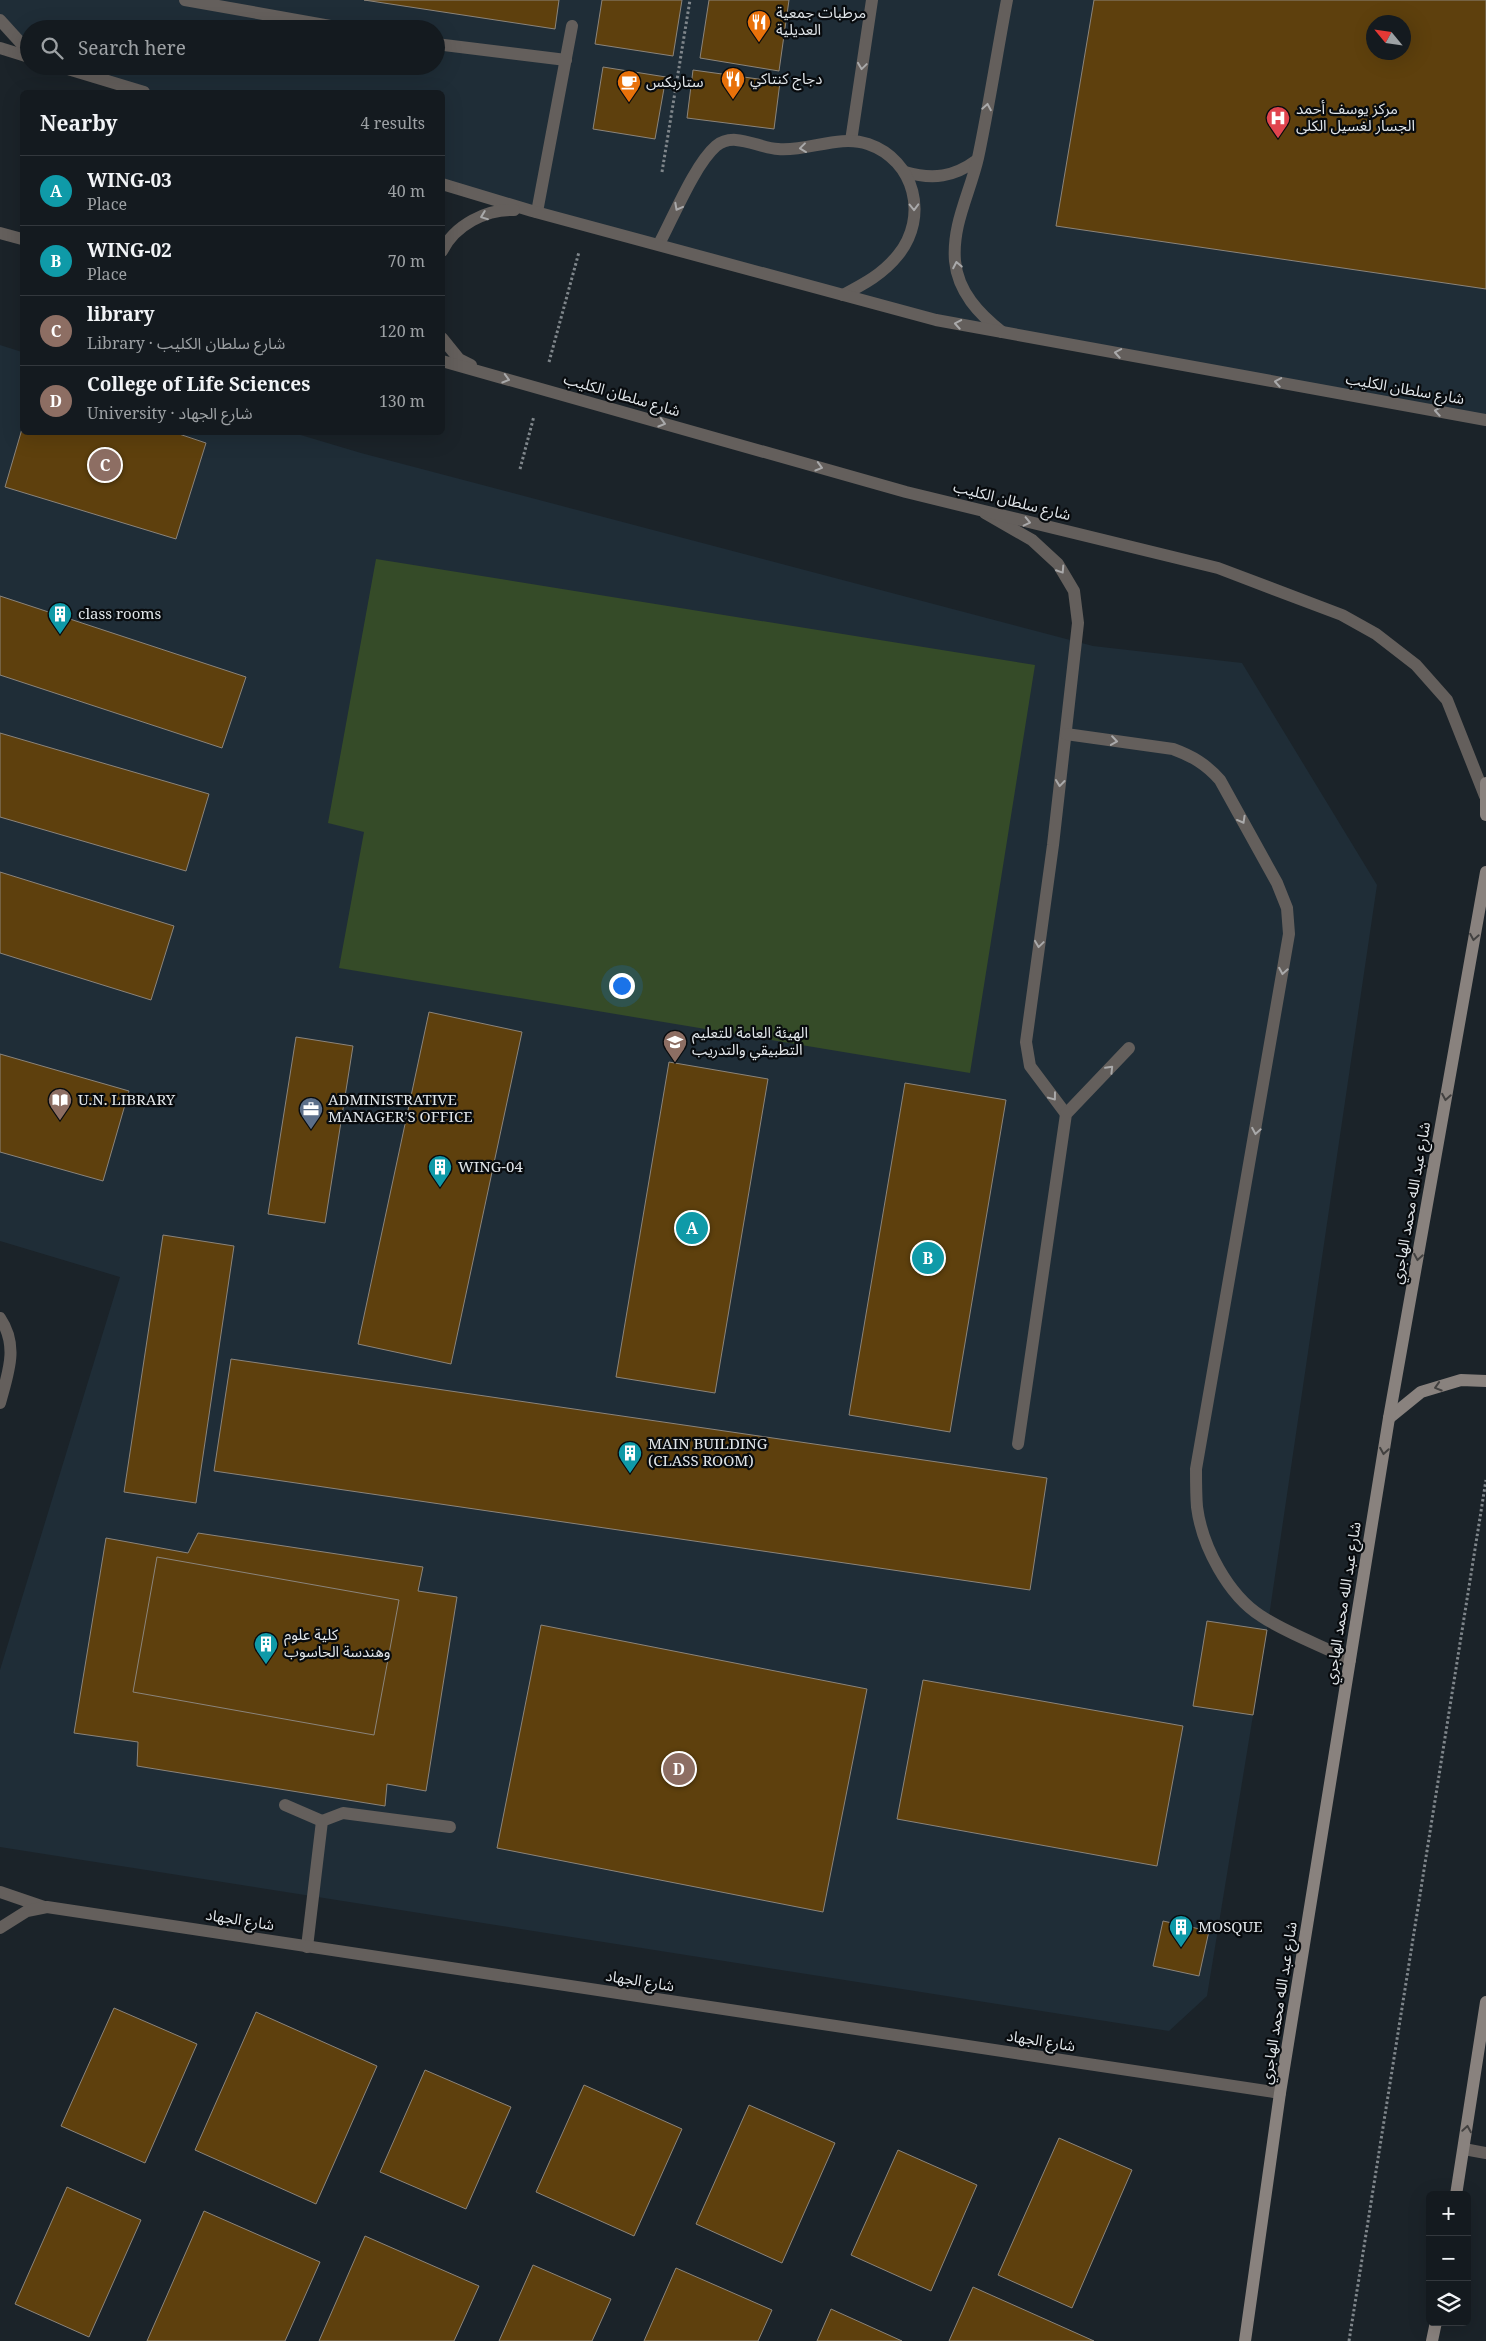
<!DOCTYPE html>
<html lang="en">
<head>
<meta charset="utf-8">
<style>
	body { margin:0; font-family:"Noto Serif","Noto Sans Arabic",serif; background:#1d2328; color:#f1f3f6 }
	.controls { position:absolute; right:15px; bottom:15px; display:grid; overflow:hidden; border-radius:8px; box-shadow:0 5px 20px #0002 }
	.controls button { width:45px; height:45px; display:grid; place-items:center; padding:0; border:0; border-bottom:1px solid #33383d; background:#141a1f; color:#f1f3f6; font:25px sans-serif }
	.compass { position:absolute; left:1366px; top:15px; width:45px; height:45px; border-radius:50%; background:#141a1f; box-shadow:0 5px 20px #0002; rotate:299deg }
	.you { position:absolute; left:621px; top:985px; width:18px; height:18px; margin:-12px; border:4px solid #fff; border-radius:50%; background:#1a73e8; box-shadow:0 0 0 8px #1a73e833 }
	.badge { display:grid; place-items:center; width:32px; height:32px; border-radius:50%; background:#0b8043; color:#fff; font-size:16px; font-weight:700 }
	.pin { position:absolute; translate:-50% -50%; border:2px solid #fff; box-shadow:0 1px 5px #0006 }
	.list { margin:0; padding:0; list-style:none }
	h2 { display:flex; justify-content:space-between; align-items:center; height:65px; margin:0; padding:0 20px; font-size:21px }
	h2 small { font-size:16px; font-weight:400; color:#9da1a4 }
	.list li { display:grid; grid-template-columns:32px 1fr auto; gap:15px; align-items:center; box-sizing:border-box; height:70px; padding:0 20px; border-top:1px solid #33383d }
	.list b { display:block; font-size:19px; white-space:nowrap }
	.list p { margin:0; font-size:16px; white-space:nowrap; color:#9da1a4 }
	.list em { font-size:16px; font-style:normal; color:#9da1a4 }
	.icon { flex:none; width:28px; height:28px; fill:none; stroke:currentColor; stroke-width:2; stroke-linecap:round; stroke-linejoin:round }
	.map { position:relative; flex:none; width:1486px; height:2341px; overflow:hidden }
	.search { position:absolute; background:#141a1f; box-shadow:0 5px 20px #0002; left:20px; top:20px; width:425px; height:55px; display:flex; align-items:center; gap:12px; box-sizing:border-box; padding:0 18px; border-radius:28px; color:#9da1a4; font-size:19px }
	.panel { position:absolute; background:#141a1f; box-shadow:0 5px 20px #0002; left:20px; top:90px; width:425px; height:345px; border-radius:8px }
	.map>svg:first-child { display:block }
</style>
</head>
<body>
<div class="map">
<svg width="1486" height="2341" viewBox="0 0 1486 2341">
	<rect width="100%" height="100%" fill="#1b2329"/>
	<g fill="#1f2d37" fill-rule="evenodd">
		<path d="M0,0H1486V420L1152,359L843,295L443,180L442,92H144L58,66H436V29H29V52L0,20ZM1374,22H1404V52H1374Z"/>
		<polygon points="0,345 22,352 22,432 294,433 361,453 1093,646 1242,663 1377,885 1267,1630 1207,1996 1169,2031 0,1847 0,1670 120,1277 0,1241"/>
	</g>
	<polygon fill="#354b28" points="376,559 1035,665 970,1073 339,968 364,832 328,823"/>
	<g fill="#5e400d" stroke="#8b847b" fill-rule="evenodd">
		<polygon points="364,0 559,0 555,29"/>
		<polygon points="602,0 682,0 673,56 595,44"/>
		<polygon points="709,0 789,0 779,71 700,58"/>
		<path d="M1094,0H1486V289L1056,226ZM1374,22H1404V52H1374Z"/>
		<polygon points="603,67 666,77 655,139 593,129"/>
		<polygon points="693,70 780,82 774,129 687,118"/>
		<polygon points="22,429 22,432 173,432 206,443 176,539 5,487"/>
		<polygon points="0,596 246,677 222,748 0,675"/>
		<polygon points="0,733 209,794 186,871 0,817"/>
		<polygon points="0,872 174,926 151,1000 0,953"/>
		<polygon points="429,1012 522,1032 451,1364 358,1344"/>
		<polygon points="296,1037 353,1046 325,1223 268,1214"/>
		<polygon points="0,1054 129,1091 103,1181 0,1152"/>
		<polygon points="669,1062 768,1079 715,1393 616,1377"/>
		<polygon points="905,1083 1006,1100 950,1432 849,1415"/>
		<polygon points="163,1235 234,1246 196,1503 124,1492"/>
		<polygon points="231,1359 1047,1478 1030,1590 214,1471"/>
		<polygon points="198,1533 423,1567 418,1591 457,1597 426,1791 387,1784 385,1806 137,1766 138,1742 74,1733 106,1538 188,1553"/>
		<polygon points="157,1557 399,1600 374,1735 133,1692"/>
		<polygon points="1207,1621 1267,1630 1253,1715 1193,1706"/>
		<polygon points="541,1625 867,1689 823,1912 497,1848"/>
		<polygon points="923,1680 1183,1726 1157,1866 897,1819"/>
		<polygon points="1163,1921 1209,1931 1199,1976 1153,1966"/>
		<polygon points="114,2008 197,2044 145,2163 61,2126"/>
		<polygon points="256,2012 377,2066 316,2204 195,2150"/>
		<polygon points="425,2070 511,2107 466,2209 380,2172"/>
		<polygon points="584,2085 682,2129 634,2236 536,2192"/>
		<polygon points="749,2105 835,2143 782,2263 696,2224"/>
		<polygon points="1059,2138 1132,2170 1072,2308 998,2275"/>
		<polygon points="898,2150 977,2185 931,2291 851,2255"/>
		<polygon points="67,2187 141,2220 89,2337 15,2304"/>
		<polygon points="204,2211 320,2262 285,2341 147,2341"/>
		<polygon points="365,2236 479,2286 454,2341 319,2341"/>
		<polygon points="533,2265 611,2299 592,2341 499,2341"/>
		<polygon points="676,2268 772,2310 758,2341 644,2341"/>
		<polygon points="973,2287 1094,2341 949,2341"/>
		<polygon points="831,2309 902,2341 817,2341"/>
	</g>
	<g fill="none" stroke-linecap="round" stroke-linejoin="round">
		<g stroke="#80878c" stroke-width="3" stroke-dasharray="2.5 2.5" stroke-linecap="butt">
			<polyline points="662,172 690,0"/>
			<polyline points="549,362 579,252"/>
			<polyline points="520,469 534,416"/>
			<polyline points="1349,2341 1486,1480"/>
		</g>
		<g stroke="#645f5c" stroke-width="12">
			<polyline points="185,0 347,29"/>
			<polyline points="436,44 566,60"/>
			<polyline points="851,141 872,0"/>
			<path d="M905,172C933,180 954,177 977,160"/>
			<polyline points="537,212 572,26"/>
			<path d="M659,244C673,218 695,164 716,146C734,131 758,148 778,149C807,152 839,134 868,144C915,160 929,217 898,255C883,274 864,284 843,295"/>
			<path d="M1002,332C979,314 958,292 955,261C952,224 970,193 978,158C989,106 997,53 1007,0"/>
			<polyline points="985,513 1032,540 1058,564 1074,591 1078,623 1075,650 1053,845 1026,1042 1030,1066 1066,1114"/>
			<path d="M1066,734L1173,749C1192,756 1206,764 1220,780L1277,883L1287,908L1289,934L1196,1469C1196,1482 1196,1495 1197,1507C1202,1546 1228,1595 1261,1616C1286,1633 1323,1646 1350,1660"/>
			<polyline points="1018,1444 1066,1114 1129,1048"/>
			<polyline points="285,1805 322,1821"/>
			<polyline points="307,1947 322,1821 343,1813 450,1827"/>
		</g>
		<g stroke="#645f5c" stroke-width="12">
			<path d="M0,1318C19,1346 8,1373 0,1403"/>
			<polyline points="0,1892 44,1907"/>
			<polyline points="0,1928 27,1911 47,1907 1280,2093"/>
			<polyline points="1464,2149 1486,2153"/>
		</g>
		<g stroke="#645f5c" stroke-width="12">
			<polyline points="0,20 29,52"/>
			<polyline points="0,48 29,57"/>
			<polyline points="58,66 144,92"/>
			<polyline points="442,184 532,211 936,320 1486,420"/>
			<polyline points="0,233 22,239"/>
			<path d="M442,251C455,225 486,209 514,210"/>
			<polyline points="442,338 459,359 471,365"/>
			<polyline points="442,361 906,492 1218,568 1342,615 1376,634 1416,665 1447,700 1485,796"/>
		</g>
		<g stroke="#89827e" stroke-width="12">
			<polyline points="1486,783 1486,815"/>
			<polyline points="1389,1418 1421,1392 1461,1380 1486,1381"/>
			<polyline points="1456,2195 1486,2002"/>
			<polyline points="1245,2341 1280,2093 1389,1418 1486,872"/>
			<polyline points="1432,2341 1436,2322"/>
		</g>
	</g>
	<defs><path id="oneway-chevron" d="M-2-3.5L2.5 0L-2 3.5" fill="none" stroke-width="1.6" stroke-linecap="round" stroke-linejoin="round" transform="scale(1.25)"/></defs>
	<g stroke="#a9a9aa">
		<use href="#oneway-chevron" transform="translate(862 66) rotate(98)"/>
		<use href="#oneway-chevron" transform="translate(987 107) rotate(-80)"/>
		<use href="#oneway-chevron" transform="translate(803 148) rotate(173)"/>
		<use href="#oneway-chevron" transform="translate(678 207) rotate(118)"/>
		<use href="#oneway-chevron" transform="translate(914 207) rotate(89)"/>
		<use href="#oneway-chevron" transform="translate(484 216) rotate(159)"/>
		<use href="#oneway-chevron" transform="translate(957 265) rotate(-101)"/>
		<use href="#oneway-chevron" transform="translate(958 324) rotate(-170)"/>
		<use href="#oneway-chevron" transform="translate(1118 353) rotate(-170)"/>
		<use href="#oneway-chevron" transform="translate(506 379) rotate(16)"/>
		<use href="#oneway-chevron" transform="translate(1278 382) rotate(-170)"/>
		<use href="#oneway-chevron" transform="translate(1438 411) rotate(-170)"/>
		<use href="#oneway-chevron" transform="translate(662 423) rotate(16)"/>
		<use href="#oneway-chevron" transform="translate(819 467) rotate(16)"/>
		<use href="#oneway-chevron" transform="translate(1027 522) rotate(13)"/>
		<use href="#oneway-chevron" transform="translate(1061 570) rotate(57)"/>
		<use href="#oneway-chevron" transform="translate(1114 741) rotate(8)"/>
		<use href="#oneway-chevron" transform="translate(1060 783) rotate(96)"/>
		<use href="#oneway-chevron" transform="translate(1242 820) rotate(61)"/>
		<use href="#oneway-chevron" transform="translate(1039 944) rotate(98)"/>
		<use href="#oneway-chevron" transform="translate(1283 971) rotate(100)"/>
		<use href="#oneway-chevron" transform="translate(1110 1069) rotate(-46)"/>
		<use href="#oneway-chevron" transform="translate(1053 1097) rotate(53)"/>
		<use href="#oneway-chevron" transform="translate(1256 1131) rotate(100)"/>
	</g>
	<g stroke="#424140">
		<use href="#oneway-chevron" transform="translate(1474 937) rotate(100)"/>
		<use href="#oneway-chevron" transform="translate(1446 1097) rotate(100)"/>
		<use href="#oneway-chevron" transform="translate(1418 1257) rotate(100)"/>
		<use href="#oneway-chevron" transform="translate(1438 1387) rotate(163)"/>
		<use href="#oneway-chevron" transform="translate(1384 1451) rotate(99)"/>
		<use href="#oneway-chevron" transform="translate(1467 2129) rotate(-81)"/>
	</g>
	<defs>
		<g id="restaurant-pin" transform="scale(1.25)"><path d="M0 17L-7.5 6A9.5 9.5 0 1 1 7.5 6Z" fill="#e8710a" stroke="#080b0e"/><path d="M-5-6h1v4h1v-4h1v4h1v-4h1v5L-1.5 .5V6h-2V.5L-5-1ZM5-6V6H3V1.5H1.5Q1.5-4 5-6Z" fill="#fff"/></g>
		<g id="cafe-pin" transform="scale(1.25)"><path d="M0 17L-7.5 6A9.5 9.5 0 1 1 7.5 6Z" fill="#e8710a" stroke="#080b0e"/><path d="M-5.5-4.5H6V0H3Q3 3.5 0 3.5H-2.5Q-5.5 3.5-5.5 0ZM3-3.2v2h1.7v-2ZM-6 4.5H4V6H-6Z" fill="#fff"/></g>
		<g id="hospital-pin" transform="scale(1.25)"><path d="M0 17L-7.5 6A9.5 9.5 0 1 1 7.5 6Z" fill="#e0444e" stroke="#080b0e"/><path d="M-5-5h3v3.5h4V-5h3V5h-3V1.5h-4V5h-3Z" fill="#fff"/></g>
		<g id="building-pin" transform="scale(1.25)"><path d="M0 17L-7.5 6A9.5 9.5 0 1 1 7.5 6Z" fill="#0f9aa8" stroke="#080b0e"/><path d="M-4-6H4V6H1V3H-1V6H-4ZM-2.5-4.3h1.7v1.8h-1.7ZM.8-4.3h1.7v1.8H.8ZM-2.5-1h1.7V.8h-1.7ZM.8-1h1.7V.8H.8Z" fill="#fff"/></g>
		<g id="university-pin" transform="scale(1.25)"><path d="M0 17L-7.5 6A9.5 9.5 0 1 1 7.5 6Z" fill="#8d6e63" stroke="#080b0e"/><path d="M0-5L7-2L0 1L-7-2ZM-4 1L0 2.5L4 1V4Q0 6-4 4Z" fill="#fff"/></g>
		<g id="library-pin" transform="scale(1.25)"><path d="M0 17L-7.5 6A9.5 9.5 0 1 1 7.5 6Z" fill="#8d6e63" stroke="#080b0e"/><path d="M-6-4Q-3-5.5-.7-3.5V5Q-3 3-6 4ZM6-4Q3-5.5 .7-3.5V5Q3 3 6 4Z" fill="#fff"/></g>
		<g id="office-pin" transform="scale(1.25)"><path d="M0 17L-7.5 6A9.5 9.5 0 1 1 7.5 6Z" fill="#5c6f8a" stroke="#080b0e"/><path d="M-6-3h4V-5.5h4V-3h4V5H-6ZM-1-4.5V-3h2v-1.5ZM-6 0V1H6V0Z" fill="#fff"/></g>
	</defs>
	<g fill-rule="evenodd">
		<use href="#restaurant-pin" x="759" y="22"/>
		<use href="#restaurant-pin" x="733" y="79"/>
		<use href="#cafe-pin" x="629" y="82"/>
		<use href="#hospital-pin" x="1278" y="118"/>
		<use href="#building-pin" x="60" y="614"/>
		<use href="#university-pin" x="675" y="1042"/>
		<use href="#library-pin" x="60" y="1100"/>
		<use href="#office-pin" x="311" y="1109"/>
		<use href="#building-pin" x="440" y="1167"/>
		<use href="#building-pin" x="630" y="1453"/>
		<use href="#building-pin" x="266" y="1644"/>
		<use href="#building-pin" x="1181" y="1927"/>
	</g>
	<g text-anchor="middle" stroke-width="4.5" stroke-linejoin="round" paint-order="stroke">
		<g font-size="15" fill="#e1e6ea" stroke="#080b0e" text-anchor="start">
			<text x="776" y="18">مرطبات جمعية<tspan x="776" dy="17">العديلية</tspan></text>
			<text x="750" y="84">دجاج كنتاكي</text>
			<text x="646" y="87">ستاربكس</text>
			<text x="1296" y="114">مركز يوسف أحمد<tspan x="1296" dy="17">الجسار لغسيل الكلى</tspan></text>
			<text x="78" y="619">class rooms</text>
			<text x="692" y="1038">الهيئة العامة للتعليم<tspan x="692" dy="17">التطبيقي والتدريب</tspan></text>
			<text x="78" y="1105">U.N. LIBRARY</text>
			<text x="328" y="1105">ADMINISTRATIVE<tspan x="328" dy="17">MANAGER'S OFFICE</tspan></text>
			<text x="458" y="1172">WING-04</text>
			<text x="648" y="1449">MAIN BUILDING<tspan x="648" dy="17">(CLASS ROOM)</tspan></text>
			<text x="284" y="1640">كلية علوم<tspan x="284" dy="17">وهندسة الحاسوب</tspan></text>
			<text x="1198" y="1932">MOSQUE</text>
		</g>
		<g font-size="15" fill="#e1e6ea" stroke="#080b0e">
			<text transform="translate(1405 389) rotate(10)" y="5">شارع سلطان الكليب</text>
			<text transform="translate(622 395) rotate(16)" y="5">شارع سلطان الكليب</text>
			<text transform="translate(1012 501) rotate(14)" y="5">شارع سلطان الكليب</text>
			<text transform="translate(1411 1203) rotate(-80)" y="5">شارع عبد الله محمد الهاجري</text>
			<text transform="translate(1343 1603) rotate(-81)" y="5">شارع عبد الله محمد الهاجري</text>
			<text transform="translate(240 1920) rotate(9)" y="5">شارع الجهاد</text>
			<text transform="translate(640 1981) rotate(9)" y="5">شارع الجهاد</text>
			<text transform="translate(1279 2003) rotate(-81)" y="5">شارع عبد الله محمد الهاجري</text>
			<text transform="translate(1041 2041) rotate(9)" y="5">شارع الجهاد</text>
		</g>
	</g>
</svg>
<div class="controls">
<button>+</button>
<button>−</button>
<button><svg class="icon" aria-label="layers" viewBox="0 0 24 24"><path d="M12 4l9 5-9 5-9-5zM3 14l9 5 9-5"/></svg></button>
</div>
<svg class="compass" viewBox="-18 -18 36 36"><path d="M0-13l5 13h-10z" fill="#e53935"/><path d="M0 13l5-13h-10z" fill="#9da1a4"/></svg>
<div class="you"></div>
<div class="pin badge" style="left:692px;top:1228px;background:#0f9aa8">A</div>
<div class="pin badge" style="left:928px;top:1258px;background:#0f9aa8">B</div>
<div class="pin badge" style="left:105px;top:465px;background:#8d6e63">C</div>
<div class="pin badge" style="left:679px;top:1769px;background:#8d6e63">D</div>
<div class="search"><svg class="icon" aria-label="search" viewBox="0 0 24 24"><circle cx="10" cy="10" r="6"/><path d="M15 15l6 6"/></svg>Search here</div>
<section class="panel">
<h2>Nearby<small>4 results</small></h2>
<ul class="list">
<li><span class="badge" style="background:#0f9aa8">A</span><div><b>WING-03</b><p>Place</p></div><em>40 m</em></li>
<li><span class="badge" style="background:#0f9aa8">B</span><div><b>WING-02</b><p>Place</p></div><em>70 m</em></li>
<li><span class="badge" style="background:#8d6e63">C</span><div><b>library</b><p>Library · شارع سلطان الكليب</p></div><em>120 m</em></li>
<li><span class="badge" style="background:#8d6e63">D</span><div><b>College of Life Sciences</b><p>University · شارع الجهاد</p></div><em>130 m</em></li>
</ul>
</section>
</div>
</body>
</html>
